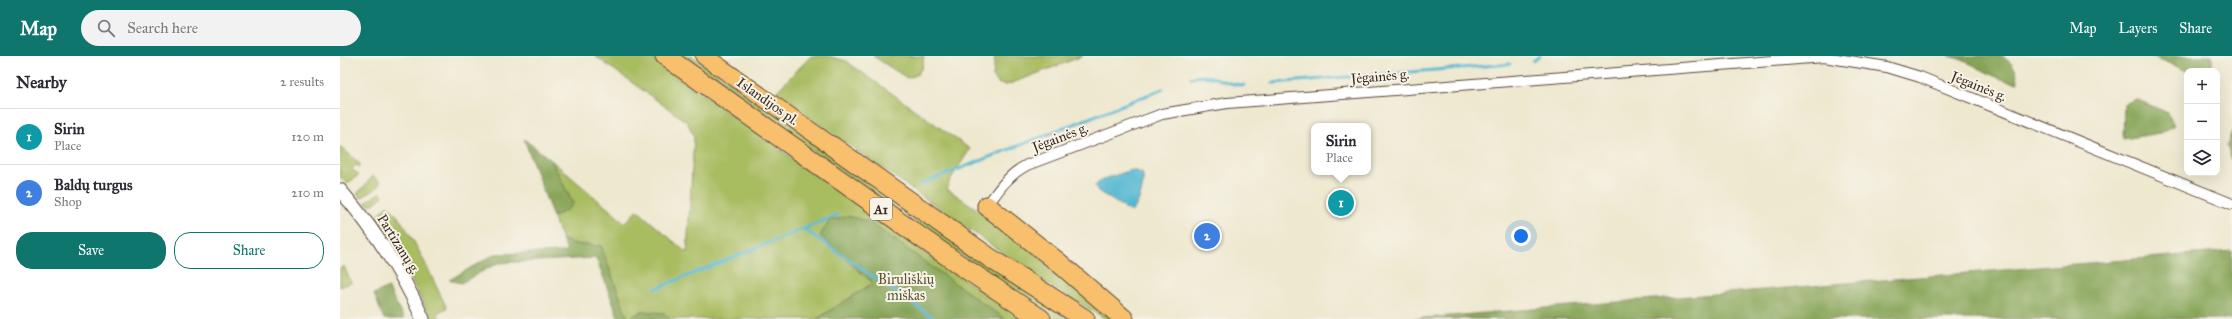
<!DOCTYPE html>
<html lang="en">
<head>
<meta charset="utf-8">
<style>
	body { margin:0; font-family:"IM FELL Great Primer",serif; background:#f2f2f3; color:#2b2b33 }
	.controls { position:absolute; right:12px; top:12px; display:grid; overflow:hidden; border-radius:8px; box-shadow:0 4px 16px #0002 }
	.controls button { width:36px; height:36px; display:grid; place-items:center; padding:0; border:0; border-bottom:1px solid #e1e1e2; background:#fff; color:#2b2b33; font:20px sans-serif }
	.you { position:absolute; left:1181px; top:180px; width:14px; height:14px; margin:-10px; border:3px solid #fff; border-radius:50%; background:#1a73e8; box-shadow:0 0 0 6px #1a73e833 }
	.badge { display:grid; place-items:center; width:26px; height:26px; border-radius:50%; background:#0f766e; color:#fff; font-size:13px; font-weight:700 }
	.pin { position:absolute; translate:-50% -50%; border:2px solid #fff; box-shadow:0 1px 4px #0006 }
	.popup { position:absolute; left:971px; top:67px; width:60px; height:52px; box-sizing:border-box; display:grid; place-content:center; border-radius:8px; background:#fff; filter:drop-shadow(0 1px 3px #0005); font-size:13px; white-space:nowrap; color:#7c7c81 }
	.popup b { font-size:15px; color:#2b2b33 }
	.popup::after { content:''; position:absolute; left:50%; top:100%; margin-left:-8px; border:8px solid transparent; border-top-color:#fff }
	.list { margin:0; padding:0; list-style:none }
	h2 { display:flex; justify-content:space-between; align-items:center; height:52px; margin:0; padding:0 16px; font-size:17px }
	h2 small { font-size:13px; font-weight:400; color:#7c7c81 }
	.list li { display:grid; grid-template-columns:26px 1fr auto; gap:12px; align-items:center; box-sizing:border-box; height:56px; padding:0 16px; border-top:1px solid #e1e1e2 }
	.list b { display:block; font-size:15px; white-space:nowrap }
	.list p { margin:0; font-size:13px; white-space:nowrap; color:#7c7c81 }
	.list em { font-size:13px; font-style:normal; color:#7c7c81 }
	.actions { display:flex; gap:8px; padding:12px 16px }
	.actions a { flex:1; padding:9px 0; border:1px solid #0f766e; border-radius:16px; text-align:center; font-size:14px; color:#0f766e }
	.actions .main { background:#0f766e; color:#fff }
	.icon { flex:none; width:22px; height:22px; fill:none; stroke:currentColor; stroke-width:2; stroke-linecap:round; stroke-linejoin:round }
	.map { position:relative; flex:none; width:1892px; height:263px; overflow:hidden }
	header { display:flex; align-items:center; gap:24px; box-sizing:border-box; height:56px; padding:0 20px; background:#0f766e; color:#fff }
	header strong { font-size:19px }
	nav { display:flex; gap:22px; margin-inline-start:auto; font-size:14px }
	.search { width:280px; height:36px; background:#f2f2f3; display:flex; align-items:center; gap:10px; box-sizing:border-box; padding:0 14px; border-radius:22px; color:#7c7c81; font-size:15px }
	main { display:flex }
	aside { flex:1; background:#fff }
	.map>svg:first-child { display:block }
</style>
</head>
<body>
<header>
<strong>Map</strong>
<div class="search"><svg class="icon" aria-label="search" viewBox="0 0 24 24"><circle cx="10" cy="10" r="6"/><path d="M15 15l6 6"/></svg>Search here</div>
<nav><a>Map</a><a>Layers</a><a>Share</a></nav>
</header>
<main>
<aside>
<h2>Nearby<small>2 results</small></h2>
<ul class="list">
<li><span class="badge" style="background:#0f9aa8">1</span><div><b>Sirin</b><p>Place</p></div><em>120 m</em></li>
<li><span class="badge" style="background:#3f7fe0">2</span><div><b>Baldų turgus</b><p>Shop</p></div><em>210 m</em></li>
</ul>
<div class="actions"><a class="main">Save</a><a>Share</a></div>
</aside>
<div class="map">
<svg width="1892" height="263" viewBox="0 0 1892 263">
	<rect width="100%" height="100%" fill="#f7f3e8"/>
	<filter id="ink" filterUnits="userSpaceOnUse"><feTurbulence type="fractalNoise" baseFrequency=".025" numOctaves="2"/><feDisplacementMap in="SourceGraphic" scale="8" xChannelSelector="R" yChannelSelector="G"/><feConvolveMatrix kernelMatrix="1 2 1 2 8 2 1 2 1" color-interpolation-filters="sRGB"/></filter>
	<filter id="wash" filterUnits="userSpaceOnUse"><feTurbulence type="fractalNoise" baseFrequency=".012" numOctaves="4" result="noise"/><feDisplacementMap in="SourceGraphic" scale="16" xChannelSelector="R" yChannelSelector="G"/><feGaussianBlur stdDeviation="0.9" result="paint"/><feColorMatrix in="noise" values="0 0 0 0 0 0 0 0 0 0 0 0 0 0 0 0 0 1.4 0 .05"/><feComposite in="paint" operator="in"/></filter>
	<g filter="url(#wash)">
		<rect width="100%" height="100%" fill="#eee8cf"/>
		<g fill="#a8bc61" stroke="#727340">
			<polygon points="255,0 309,0 588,199 683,263 665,263 529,166 480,180 533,227 477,263 330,263 324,257 302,255 288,263 261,190 234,188 222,183 213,161 227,154 233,148 211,104 285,167 297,154 347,197 354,80 347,66"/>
			<polygon points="337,0 352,0 731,263 714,263 695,251"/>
			<polygon points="471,0 488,0 506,5 630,93 610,124 607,133 652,163 776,263 766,263 704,226 435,37"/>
			<polygon points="533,0 584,0 582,11 577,19 567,22"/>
			<polygon points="655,0 743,0 667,29 659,28 653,21"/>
			<polygon points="0,90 21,109 19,111 16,109 12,113 19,119 7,128 0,121"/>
			<polygon points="33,120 40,126 38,131 21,142 17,138"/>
			<polygon points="40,136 43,140 33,148 28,149 25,147"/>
			<path d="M47,149C70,168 93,226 107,252L97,257L100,263H91L62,206L37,168V162Z"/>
			<polygon points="4,210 11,227 0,231 0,212"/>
		</g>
		<g fill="#86a457" stroke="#60673a">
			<path d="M1608,0H1660C1672,5 1678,14 1678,27C1653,25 1633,4 1608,0Z"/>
			<polygon points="1812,0 1872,0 1872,15 1847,15"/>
			<polygon points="1796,43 1828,57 1834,69 1821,77 1783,83 1784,48"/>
			<polygon points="1892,75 1892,105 1887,90"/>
			<polygon points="184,83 211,104 233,148 227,154 213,161"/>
			<polygon points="508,160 529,166 665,263 477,263 533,227 480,180 489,165"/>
			<polygon points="222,183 234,188 261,190 288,263 279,263 256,202 158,207 121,227 109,224 155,198 227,196"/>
			<polygon points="1892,195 1892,263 1073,263"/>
			<polygon points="48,231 64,263 44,263 34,238"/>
			<polygon points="302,255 324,257 330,263 289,263"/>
		</g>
		<path fill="#53b7d2" stroke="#477078" d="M792,114L802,117C806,125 798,152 791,156L758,135L755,130L761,124Z"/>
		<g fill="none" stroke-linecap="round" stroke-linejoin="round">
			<g stroke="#53b7d2" stroke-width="3">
				<polyline points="1193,5 1200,0"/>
				<path d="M851,22C874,15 881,29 904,29"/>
				<polyline points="932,27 1170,8"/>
				<polyline points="581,128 823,33"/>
				<polyline points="464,173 595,263"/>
				<polyline points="315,233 498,159"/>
			</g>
		</g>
	</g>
	<g filter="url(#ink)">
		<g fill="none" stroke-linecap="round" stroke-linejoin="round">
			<g stroke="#564639" stroke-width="12">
				<path id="minor" d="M647,150C659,133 668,119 687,109L822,58L887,47L1484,1L1547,11L1580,21L1892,148"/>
			</g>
			<g stroke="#564639" stroke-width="15">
				<path id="tertiary" d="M0,134C34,173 62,216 83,263"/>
			</g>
			<g stroke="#564639" stroke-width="19">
				<polyline id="trunk" points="364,0 492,90"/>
			</g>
			<g stroke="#564639" stroke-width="21">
				<g id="motorway">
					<polyline points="325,0 620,209 701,263"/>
					<polyline points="492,90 650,202 745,263"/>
					<polyline points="647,150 718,206 784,263"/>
				</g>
			</g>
			<use href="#minor" stroke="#fff" stroke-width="10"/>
			<use href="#tertiary" stroke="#fff" stroke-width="13"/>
			<use href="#trunk" stroke="#f8bf6c" stroke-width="17"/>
			<use href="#motorway" stroke="#f8bf6c" stroke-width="19"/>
		</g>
	</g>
	<g text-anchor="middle" stroke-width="4" stroke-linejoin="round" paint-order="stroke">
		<rect fill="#f7f3e8" stroke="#73665b" stroke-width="1" x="530" y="142" width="22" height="22" rx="3"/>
		<g font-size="13" font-weight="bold" fill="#3b2a1e">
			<text x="541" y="158">A1</text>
		</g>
		<g font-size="14" fill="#3b2a1e" stroke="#f7f3e8">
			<text transform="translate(1040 20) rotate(-5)" y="5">Jėgainės g.</text>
			<text transform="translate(1639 30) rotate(22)" y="5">Jėgainės g.</text>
			<text transform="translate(428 45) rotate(35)" y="5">Islandijos pl.</text>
			<text transform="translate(720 81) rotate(-21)" y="5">Jėgainės g.</text>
			<text transform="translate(59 188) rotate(58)" y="5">Partizanų g.</text>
		</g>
		<g font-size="14" fill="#5c5632" stroke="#f7f3e8">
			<text x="566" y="228">Biruliškių<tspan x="566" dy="16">miškas</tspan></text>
		</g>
	</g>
</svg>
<div class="controls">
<button>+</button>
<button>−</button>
<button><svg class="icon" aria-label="layers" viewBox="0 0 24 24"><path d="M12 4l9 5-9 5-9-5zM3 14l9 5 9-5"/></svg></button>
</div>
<div class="you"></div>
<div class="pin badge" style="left:1001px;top:147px;background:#0f9aa8">1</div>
<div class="popup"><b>Sirin</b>Place</div>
<div class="pin badge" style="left:867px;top:180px;background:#3f7fe0">2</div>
</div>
</main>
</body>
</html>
